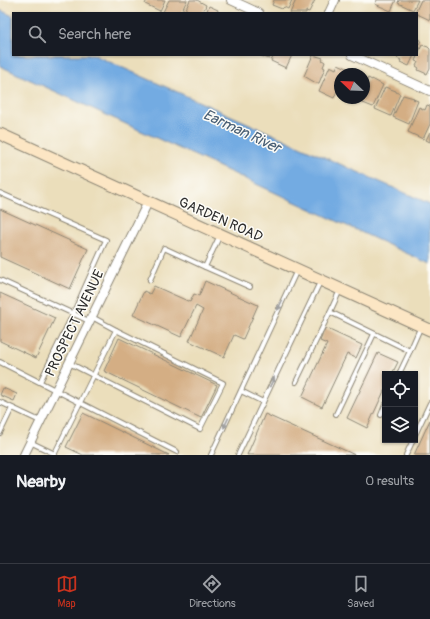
<!DOCTYPE html>
<html lang="en">
<head>
<meta charset="utf-8">
<style>
	body { margin:0; font-family:Pangolin,sans-serif; background:#242831; color:#f1f3f6 }
	.controls { position:absolute; right:12px; bottom:12px; display:grid; overflow:hidden; border-radius:0px; box-shadow:0 1px 3px #0004 }
	.controls button { width:36px; height:36px; display:grid; place-items:center; padding:0; border:0; border-bottom:1px solid #363941; background:#171b24; color:#f1f3f6; font:20px sans-serif }
	.compass { position:absolute; left:334px; top:68px; width:36px; height:36px; border-radius:50%; background:#171b24; box-shadow:0 1px 3px #0004; rotate:293deg }
	.list { margin:0; padding:0; list-style:none }
	h2 { display:flex; justify-content:space-between; align-items:center; height:52px; margin:0; padding:0 16px; font-size:17px }
	h2 small { font-size:13px; font-weight:400; color:#9ea1a6 }
	.icon { flex:none; width:22px; height:22px; fill:none; stroke:currentColor; stroke-width:2; stroke-linecap:round; stroke-linejoin:round }
	.map { position:relative; flex:none; width:430px; height:455px; overflow:hidden }
	.search { position:absolute; background:#171b24; box-shadow:0 1px 3px #0004; left:12px; right:12px; top:12px; height:44px; display:flex; align-items:center; gap:10px; box-sizing:border-box; padding:0 14px; border-radius:0px; color:#9ea1a6; font-size:15px }
	.sheet { height:108px; background:#171b24 }
	nav { display:flex; justify-content:space-around; align-items:center; box-sizing:border-box; height:56px; border-top:1px solid #363941; background:#171b24; font-size:11px; color:#9ea1a6 }
	nav a { display:grid; justify-items:center; gap:2px }
	nav .on { color:#c8321e }
	.map>svg:first-child { display:block }
</style>
</head>
<body>
<div class="map">
<svg width="430" height="455" viewBox="0 0 430 455">
	<rect width="100%" height="100%" fill="#fdfcf7"/>
	<filter id="ink" filterUnits="userSpaceOnUse"><feTurbulence type="fractalNoise" baseFrequency=".025" numOctaves="2"/><feDisplacementMap in="SourceGraphic" scale="8" xChannelSelector="R" yChannelSelector="G"/><feConvolveMatrix kernelMatrix="1 2 1 2 8 2 1 2 1" color-interpolation-filters="sRGB"/></filter>
	<filter id="wash" filterUnits="userSpaceOnUse"><feTurbulence type="fractalNoise" baseFrequency=".012" numOctaves="4" result="noise"/><feDisplacementMap in="SourceGraphic" scale="16" xChannelSelector="R" yChannelSelector="G"/><feGaussianBlur stdDeviation="0.9" result="paint"/><feColorMatrix in="noise" values="0 0 0 0 0 0 0 0 0 0 0 0 0 0 0 0 0 1.4 0 .05"/><feComposite in="paint" operator="in"/></filter>
	<g filter="url(#wash)">
		<rect width="100%" height="100%" fill="#ebdebb"/>
		<polygon fill="#73abe2" stroke="#4f6b86" points="0,10 13,16 13,55 94,55 430,204 430,264 0,66"/>
		<g id="blocks">
			<g fill="#d4ae84">
				<polygon points="147,0 165,0 160,11 145,4"/>
				<polygon points="169,0 187,0 181,13 166,13 163,12"/>
				<polygon points="190,0 197,0 206,5 203,13 184,13"/>
				<polygon points="274,0 292,0 288,9 284,7 282,9 272,5"/>
				<polygon points="296,0 315,0 309,12 306,11 306,13 290,13"/>
				<polygon points="377,0 396,0 391,11 375,4"/>
				<polygon points="399,0 418,0 413,10 398,3"/>
				<polygon points="421,0 430,0 430,20 415,13"/>
				<polygon points="209,6 218,10 217,13 206,13"/>
				<polygon points="417,38 421,40 417,49"/>
				<polygon points="422,45 428,47 430,49 430,68 427,74 418,70 419,68 416,66 418,62 415,61"/>
				<polygon points="259,55 271,55 269,59"/>
				<polygon points="274,55 292,55 286,68 271,61"/>
				<polygon points="313,55 323,58 322,60 325,62 323,67 325,68 319,83 316,83 304,76"/>
				<polygon points="399,55 414,55 409,66 400,62 401,60 397,58"/>
				<polygon points="338,64 347,68 345,74 340,74 340,84 334,98 319,91 330,66 336,69"/>
				<polygon points="350,69 361,74 348,74"/>
				<polygon points="368,78 372,80 372,79 383,85 373,107 358,101 359,98 364,98 364,87"/>
				<polygon points="385,87 396,91 396,92 400,94 391,116 375,109"/>
				<polygon points="403,95 414,98 413,99 418,101 409,124 393,117"/>
				<polygon points="427,105 430,106 430,124 423,139 408,132 419,107 425,110"/>
				<polygon points="430,132 430,142 426,140"/>
				<polygon points="0,209 88,249 70,289 0,257"/>
				<polygon points="205,281 258,305 243,339 234,335 224,357 189,341 203,310 196,306 181,337 133,315 144,291 150,294 154,286 190,302 194,294 199,296"/>
				<polygon points="0,293 55,318 36,358 0,341"/>
				<polygon points="325,328 362,345 356,358 347,354 322,407 302,397 327,344 320,341"/>
				<polygon points="119,338 217,385 201,418 104,371"/>
				<polygon points="378,353 398,362 392,374 385,374 385,389 367,428 347,418"/>
				<polygon points="3,388 17,394 14,401 0,395"/>
				<polygon points="83,413 169,455 83,455 66,447"/>
				<polygon points="265,414 355,455 247,455"/>
				<polygon points="430,420 430,455 414,455"/>
			</g>
		</g>
	</g>
	<g filter="url(#ink)">
		<use href="#blocks" fill-opacity="0" stroke="#8b8473" stroke-width="1"/>
		<g fill="none" stroke-linecap="round" stroke-linejoin="round">
			<g stroke="#8b8473" stroke-width="6">
				<g id="lane">
					<polyline points="0,193 106,240 73,314 40,382"/>
					<polyline points="205,267 250,287"/>
					<polyline points="0,280 89,321"/>
					<polyline points="150,280 164,248 205,267 220,235"/>
					<polyline points="340,290 330,312 410,351 421,326"/>
					<polyline points="0,362 177,452"/>
					<polyline points="69,363 200,429 223,383 116,330"/>
					<polyline points="399,374 410,351"/>
					<polyline points="296,382 330,312"/>
					<polyline points="241,391 263,402"/>
					<polyline points="0,402 40,421"/>
					<polyline points="336,414 374,334"/>
					<polyline points="381,415 385,405"/>
					<polyline points="0,433 12,408"/>
					<polyline points="415,435 430,403"/>
					<polyline points="30,442 55,454"/>
					<polyline points="54,455 116,330 92,317"/>
					<polyline points="211,455 297,270"/>
					<polyline points="238,455 320,282"/>
					<polyline points="406,455 413,440"/>
				</g>
			</g>
			<g stroke="#8b8473" stroke-width="10">
				<g id="street">
					<polyline points="231,0 259,13"/>
					<polyline points="329,13 335,0"/>
					<polyline points="352,55 430,91"/>
					<polyline points="24,455 148,202"/>
				</g>
			</g>
			<g stroke="#8b8473" stroke-width="13">
				<polyline id="secondary" points="0,134 430,330"/>
			</g>
			<use href="#lane" stroke="#fff" stroke-width="4"/>
			<use href="#street" stroke="#fff" stroke-width="8"/>
			<use href="#secondary" stroke="#fce6c4" stroke-width="11"/>
		</g>
		<defs><path id="oneway-solid" d="M-6-.8H1V-3.2L6.5 0L1 3.2V.8H-6Z"/></defs>
		<g fill="#a0a0a0">
			<use href="#oneway-solid" transform="translate(280 305) rotate(115)"/>
			<use href="#oneway-solid" transform="translate(272 382) rotate(-65)"/>
			<use href="#oneway-solid" transform="translate(226 423) rotate(115)"/>
		</g>
	</g>
	<g text-anchor="middle" stroke-width="3" stroke-linejoin="round" paint-order="stroke">
		<g font-size="14" fill="#2b2b2b" stroke="#fdfcf7">
			<text transform="translate(221 219) rotate(24)" y="5">GARDEN ROAD</text>
			<text transform="translate(74 323) rotate(-64)" y="5">PROSPECT AVENUE</text>
		</g>
		<g font-size="15" font-style="italic" fill="#485e74" stroke="#fdfcf7">
			<text transform="translate(242 131) rotate(25)" y="5">Earman River</text>
		</g>
	</g>
</svg>
<div class="controls">
<button><svg class="icon" aria-label="locate" viewBox="0 0 24 24"><circle cx="12" cy="12" r="6"/><path d="M12 2v4M12 18v4M2 12h4M18 12h4"/></svg></button>
<button><svg class="icon" aria-label="layers" viewBox="0 0 24 24"><path d="M12 4l9 5-9 5-9-5zM3 14l9 5 9-5"/></svg></button>
</div>
<svg class="compass" viewBox="-18 -18 36 36"><path d="M0-13l5 13h-10z" fill="#e53935"/><path d="M0 13l5-13h-10z" fill="#9ea1a6"/></svg>
<div class="search"><svg class="icon" aria-label="search" viewBox="0 0 24 24"><circle cx="10" cy="10" r="6"/><path d="M15 15l6 6"/></svg>Search here</div>
</div>
<section class="sheet">
<h2>Nearby<small>0 results</small></h2>
<ul class="list">
</ul>
</section>
<nav>
<a class="on"><svg class="icon" aria-label="map" viewBox="0 0 24 24"><path d="M3 6l6-2 6 2 6-2v14l-6 2-6-2-6 2zM9 4v14M15 6v14"/></svg>Map</a>
<a><svg class="icon" aria-label="directions" viewBox="0 0 24 24"><path d="M12 3l9 9-9 9-9-9zM9 14v-3h6M13 9l2 2-2 2"/></svg>Directions</a>
<a><svg class="icon" aria-label="saved" viewBox="0 0 24 24"><path d="M7 4h10v16l-5-4-5 4z"/></svg>Saved</a>
</nav>
</body>
</html>
